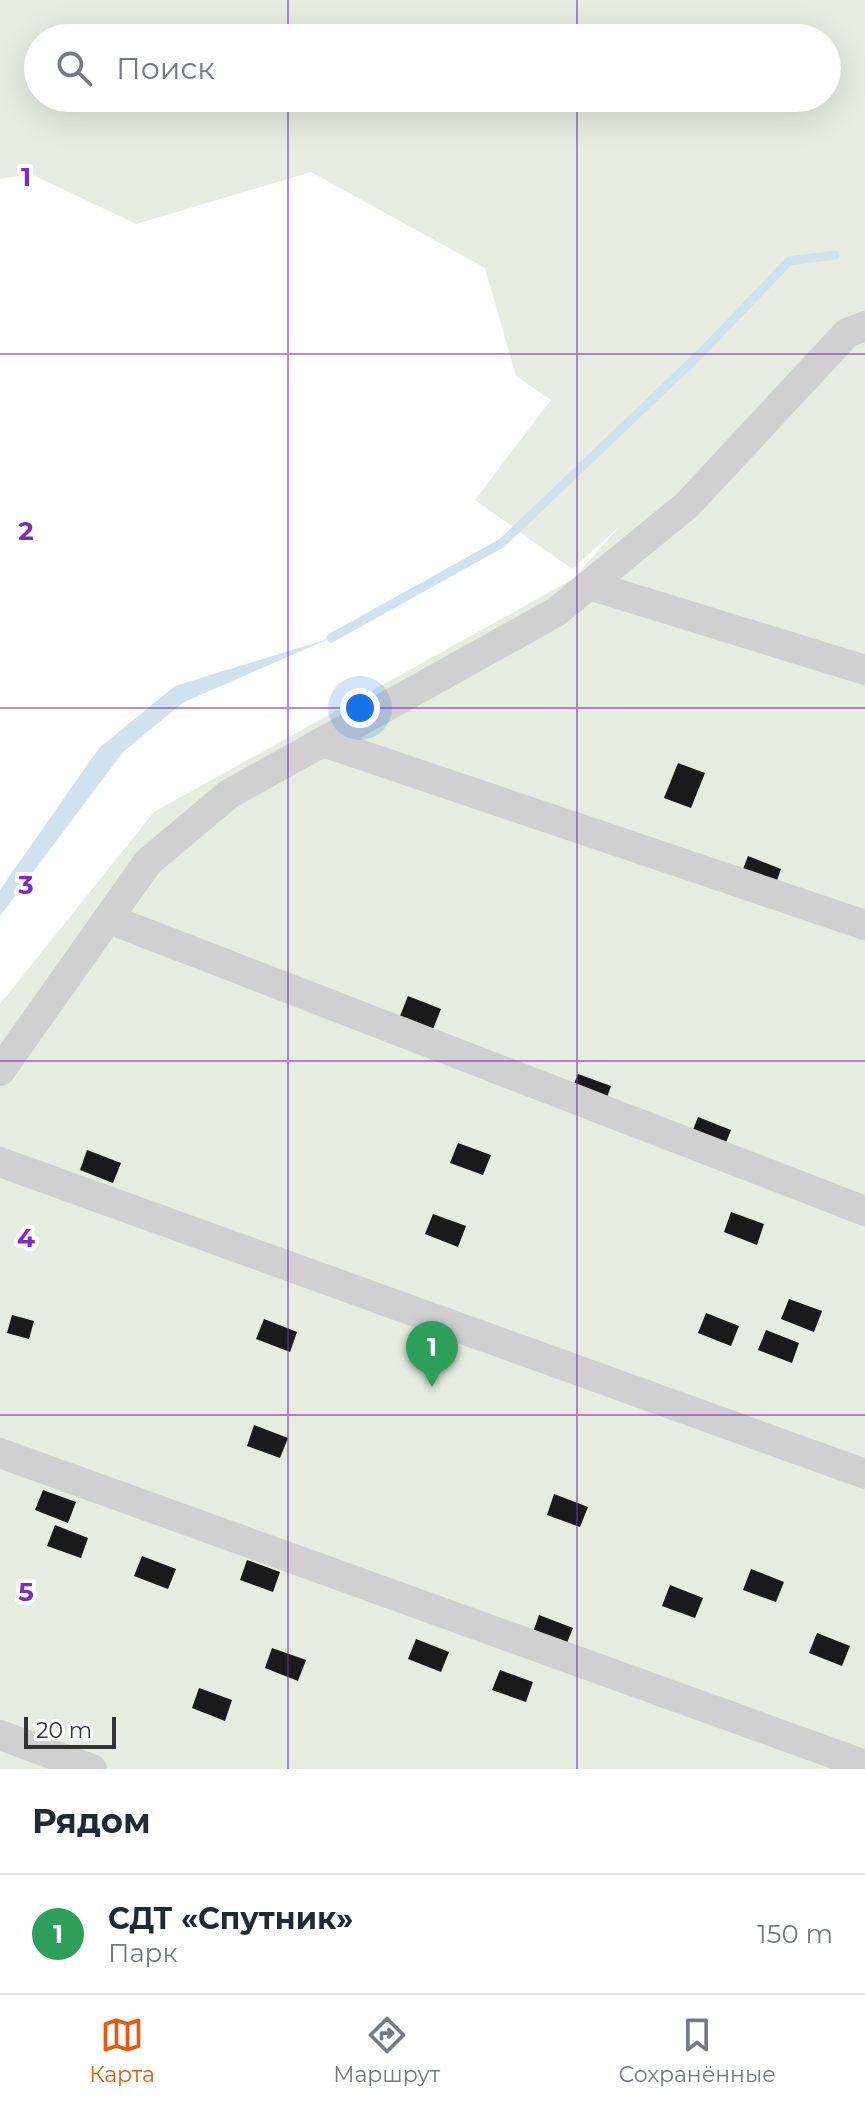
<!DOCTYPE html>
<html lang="ru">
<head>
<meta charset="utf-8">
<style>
	body { margin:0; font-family:Montserrat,sans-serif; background:#f6f6f7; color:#1f2937 }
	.scale { position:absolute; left:24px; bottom:20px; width:92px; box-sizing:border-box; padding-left:8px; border:4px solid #333; border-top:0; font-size:22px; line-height:28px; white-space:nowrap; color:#333; -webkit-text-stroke:6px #fff; paint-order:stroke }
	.you { position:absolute; left:360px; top:708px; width:28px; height:28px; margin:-20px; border:6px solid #fff; border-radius:50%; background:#1a73e8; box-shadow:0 0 0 12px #1a73e833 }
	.badge { display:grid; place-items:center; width:52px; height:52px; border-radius:50%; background:#ea580c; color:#fff; font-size:26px; font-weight:700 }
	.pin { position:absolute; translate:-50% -66px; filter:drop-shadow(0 2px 4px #0008) }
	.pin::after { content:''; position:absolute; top:42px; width:28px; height:24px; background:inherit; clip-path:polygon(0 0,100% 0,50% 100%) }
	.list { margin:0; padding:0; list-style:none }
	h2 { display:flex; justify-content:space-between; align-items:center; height:104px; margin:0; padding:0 32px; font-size:34px }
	h2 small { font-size:26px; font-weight:400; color:#747a83 }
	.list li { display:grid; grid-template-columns:52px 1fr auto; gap:24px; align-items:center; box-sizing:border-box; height:120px; padding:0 32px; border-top:2px solid #e0e1e3 }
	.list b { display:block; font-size:30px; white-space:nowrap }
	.list p { margin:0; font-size:26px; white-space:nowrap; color:#747a83 }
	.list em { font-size:26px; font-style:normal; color:#747a83 }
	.icon { flex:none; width:44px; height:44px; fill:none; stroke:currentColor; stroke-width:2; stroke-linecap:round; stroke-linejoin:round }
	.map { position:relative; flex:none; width:865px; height:1769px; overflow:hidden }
	.search { position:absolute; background:#fff; box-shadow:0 8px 32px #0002; left:24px; right:24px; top:24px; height:88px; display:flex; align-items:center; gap:20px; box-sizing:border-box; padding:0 28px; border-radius:44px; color:#747a83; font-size:30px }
	.sheet { height:224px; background:#fff }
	nav { display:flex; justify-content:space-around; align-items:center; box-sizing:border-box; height:112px; border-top:2px solid #e0e1e3; background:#fff; font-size:22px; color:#747a83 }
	nav a { display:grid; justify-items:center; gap:4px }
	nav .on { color:#ea580c }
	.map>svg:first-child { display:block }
</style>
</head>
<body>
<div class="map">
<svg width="865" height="1769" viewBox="0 0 865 1769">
	<rect width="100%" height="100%" fill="#fff"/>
	<path fill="#e6ecdf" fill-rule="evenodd" d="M0,0H865V1769H0V1004L154,812L573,579L620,526L572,569L475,500L551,400L516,376L485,268L311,172L136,224L31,174L0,179ZM38,38H827V98H38Z"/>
	<polygon fill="#cfe2ee" points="331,638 184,702 123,752 0,916 0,890 99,748 175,686"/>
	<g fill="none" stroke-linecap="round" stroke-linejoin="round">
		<polyline stroke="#cfe2ee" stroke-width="9" points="331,638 502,543 703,351 789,261 835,255"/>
	</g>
	<g fill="#1a1a1a">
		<polygon points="678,763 705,773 691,808 664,798"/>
		<polygon points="748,856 781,869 774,889 740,877"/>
		<polygon points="408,996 441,1009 433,1029 400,1016"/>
		<polygon points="578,1074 611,1086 604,1106 570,1094"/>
		<polygon points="698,1117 731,1130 723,1150 690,1137"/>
		<polygon points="458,1143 491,1155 483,1175 450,1163"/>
		<polygon points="87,1150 121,1163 113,1183 80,1170"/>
		<polygon points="731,1212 764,1224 757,1245 724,1232"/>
		<polygon points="433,1214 466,1226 458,1247 425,1234"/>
		<polygon points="789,1299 822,1311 814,1332 781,1319"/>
		<polygon points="706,1313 739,1326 731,1346 698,1333"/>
		<polygon points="12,1315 34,1321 29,1339 7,1333"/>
		<polygon points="264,1319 297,1332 290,1352 256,1339"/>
		<polygon points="766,1330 799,1343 792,1363 758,1350"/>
		<polygon points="254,1425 288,1438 280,1458 247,1446"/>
		<polygon points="43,1490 76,1502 68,1523 35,1510"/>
		<polygon points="554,1494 588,1507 580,1527 547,1515"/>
		<polygon points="55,1525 88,1538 81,1558 47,1546"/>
		<polygon points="142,1556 176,1569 168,1589 134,1576"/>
		<polygon points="247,1560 280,1572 273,1592 240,1580"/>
		<polygon points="751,1569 784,1582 776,1602 743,1590"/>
		<polygon points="670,1585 703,1598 695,1618 662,1606"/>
		<polygon points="539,1615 573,1628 565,1648 532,1635"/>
		<polygon points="817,1633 850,1646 842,1666 809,1653"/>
		<polygon points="416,1639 449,1652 441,1672 408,1659"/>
		<polygon points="272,1648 306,1660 298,1681 265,1668"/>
		<polygon points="500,1670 533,1682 526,1702 492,1690"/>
		<polygon points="199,1688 232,1700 225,1721 192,1708"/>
	</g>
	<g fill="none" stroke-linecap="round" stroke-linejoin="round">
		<g stroke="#d0d0d0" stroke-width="30">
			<polyline points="589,585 865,670"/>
			<polyline points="323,742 865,925"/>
			<polyline points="109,919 865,1211"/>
			<polyline points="0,1071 148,862 229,794 556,612 687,505 847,333 865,326"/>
			<polyline points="0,1162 865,1474"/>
			<polyline points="0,1453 865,1765"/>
			<polyline points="0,1735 92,1769"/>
		</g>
	</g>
	<path fill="none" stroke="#7b2cbf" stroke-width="2" stroke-opacity="0.55" d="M288,0V38M577,0V38M288,98V1769M577,98V1769M0,354H865M0,708H865M0,1061H865M0,1415H865"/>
	<g font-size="26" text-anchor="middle" font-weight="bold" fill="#7b2cbf" stroke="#fff" stroke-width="8" stroke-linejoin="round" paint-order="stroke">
		<text x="26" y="186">1</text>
		<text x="26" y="540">2</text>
		<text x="26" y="894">3</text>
		<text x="26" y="1247">4</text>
		<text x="26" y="1601">5</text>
	</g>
</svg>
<div class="scale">20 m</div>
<div class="you"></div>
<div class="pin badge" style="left:432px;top:1387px;background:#2e9e5b">1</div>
<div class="search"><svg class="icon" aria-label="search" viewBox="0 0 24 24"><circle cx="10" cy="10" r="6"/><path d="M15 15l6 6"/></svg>Поиск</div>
</div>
<section class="sheet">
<h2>Рядом<small></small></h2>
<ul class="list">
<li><span class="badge" style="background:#2e9e5b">1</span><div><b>СДТ «Спутник»</b><p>Парк</p></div><em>150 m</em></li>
</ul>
</section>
<nav>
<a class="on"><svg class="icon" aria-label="map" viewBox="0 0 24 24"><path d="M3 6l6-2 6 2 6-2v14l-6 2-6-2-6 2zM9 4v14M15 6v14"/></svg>Карта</a>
<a><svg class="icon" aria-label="directions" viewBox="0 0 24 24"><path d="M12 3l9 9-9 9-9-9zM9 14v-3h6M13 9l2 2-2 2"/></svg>Маршрут</a>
<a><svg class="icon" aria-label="saved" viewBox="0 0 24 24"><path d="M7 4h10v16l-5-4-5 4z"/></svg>Сохранённые</a>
</nav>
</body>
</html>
